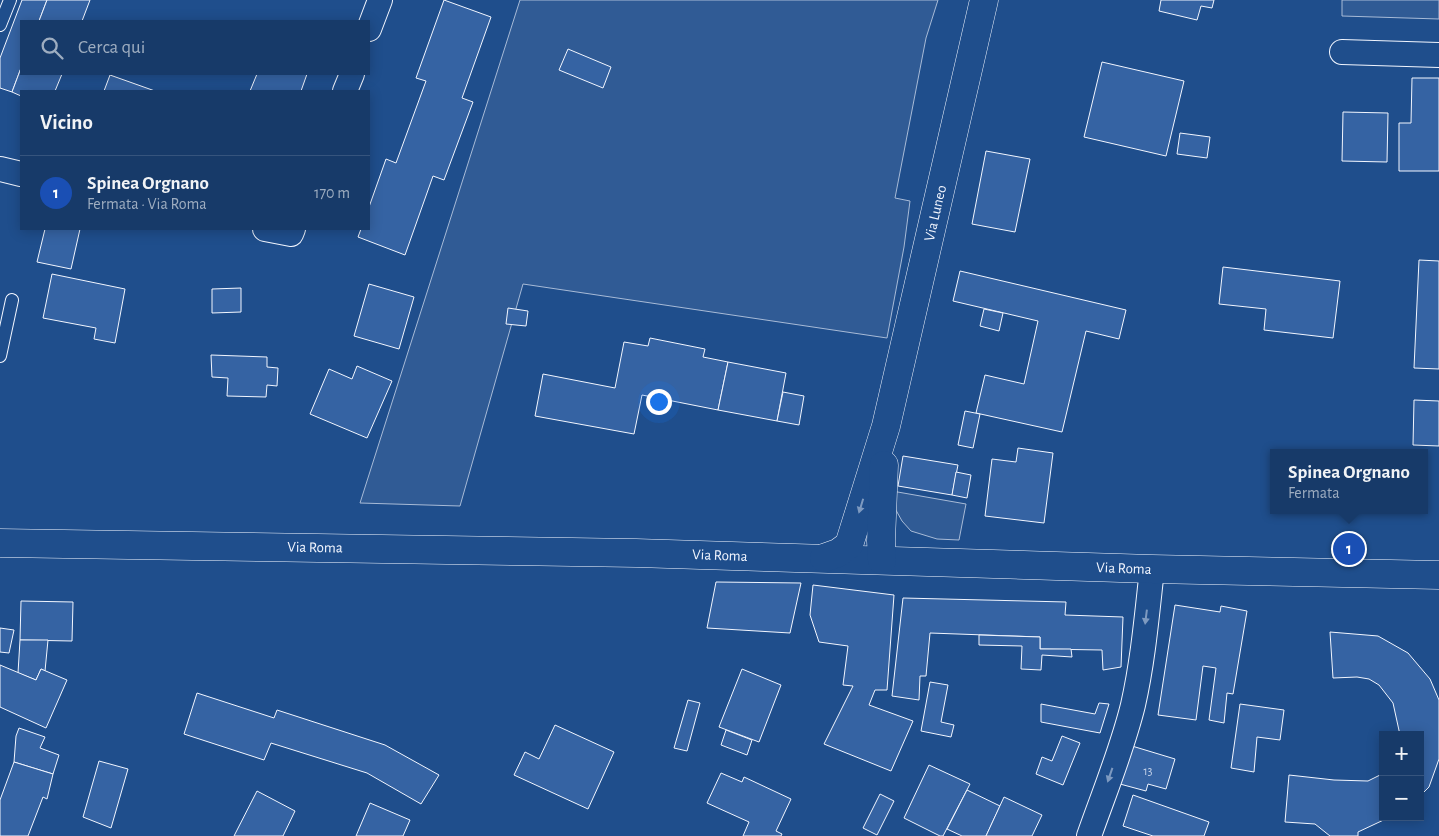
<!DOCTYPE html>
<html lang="it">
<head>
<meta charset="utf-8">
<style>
	body { margin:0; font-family:"Alegreya Sans",sans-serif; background:#20416f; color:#f1f3f6 }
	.controls { position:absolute; right:15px; bottom:15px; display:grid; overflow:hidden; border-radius:0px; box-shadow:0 2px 12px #0003 }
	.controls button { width:45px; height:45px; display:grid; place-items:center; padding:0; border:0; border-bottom:1px solid #36547d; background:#173a69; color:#f1f3f6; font:25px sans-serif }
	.you { position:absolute; left:658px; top:401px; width:18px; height:18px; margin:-12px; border:4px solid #fff; border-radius:50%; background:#1a73e8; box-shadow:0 0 0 8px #1a73e833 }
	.badge { display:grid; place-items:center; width:32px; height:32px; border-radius:50%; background:#90b9f0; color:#fff; font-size:16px; font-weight:700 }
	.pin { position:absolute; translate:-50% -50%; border:2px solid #fff; box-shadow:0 1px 5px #0006 }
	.popup { position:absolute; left:1270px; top:449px; width:158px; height:65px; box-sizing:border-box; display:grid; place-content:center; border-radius:0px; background:#173a69; filter:drop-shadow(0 1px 4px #0005); font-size:16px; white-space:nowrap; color:#9eadc0 }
	.popup b { font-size:19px; color:#f1f3f6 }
	.popup::after { content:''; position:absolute; left:50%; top:100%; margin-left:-10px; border:10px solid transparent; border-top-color:#173a69 }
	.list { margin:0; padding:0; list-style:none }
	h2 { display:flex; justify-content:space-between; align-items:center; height:65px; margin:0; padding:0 20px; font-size:21px }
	h2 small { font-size:16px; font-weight:400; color:#9eadc0 }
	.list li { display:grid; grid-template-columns:32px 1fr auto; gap:15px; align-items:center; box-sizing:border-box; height:75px; padding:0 20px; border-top:1px solid #36547d }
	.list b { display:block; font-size:19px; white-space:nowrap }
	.list p { margin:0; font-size:16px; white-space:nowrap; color:#9eadc0 }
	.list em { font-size:16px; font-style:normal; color:#9eadc0 }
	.icon { flex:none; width:28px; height:28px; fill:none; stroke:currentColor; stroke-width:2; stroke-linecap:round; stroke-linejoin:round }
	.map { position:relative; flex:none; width:1439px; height:836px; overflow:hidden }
	.search { position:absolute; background:#173a69; box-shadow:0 2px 12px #0003; left:20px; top:20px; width:350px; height:55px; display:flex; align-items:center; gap:12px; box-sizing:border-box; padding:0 18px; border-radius:0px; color:#9eadc0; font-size:19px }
	.panel { position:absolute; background:#173a69; box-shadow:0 2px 12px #0003; left:20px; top:90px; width:350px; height:140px; border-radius:0px }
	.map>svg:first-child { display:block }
</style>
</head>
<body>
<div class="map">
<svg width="1439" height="836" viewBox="0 0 1439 836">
	<rect width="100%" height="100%" fill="#1f4e8c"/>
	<g fill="#305b95" stroke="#a8bbd7">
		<polygon points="520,0 938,0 926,38 895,198 910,201 904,247 887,338 523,284 460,506 360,503"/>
		<polygon points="1342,0 1439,0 1439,19 1342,16"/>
		<polygon points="892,491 966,504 959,540 937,539 911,531 902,521 892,503"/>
	</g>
	<g fill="#3563a3" stroke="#f2f6ff">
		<polygon points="22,0 47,0 39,21 21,21 21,68 12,92 0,88 0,58"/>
		<polygon points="47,0 90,0 82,21 39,21"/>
		<polygon points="444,0 491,17 462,98 473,102 444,180 433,176 405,255 358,237 361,229 369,229 369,207 386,159 396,163 426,81 416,78"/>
		<polygon points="1161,0 1214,0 1212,8 1201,6 1197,20 1159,11"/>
		<polygon points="568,49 611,67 603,88 559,70"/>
		<polygon points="1102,62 1184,81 1166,156 1084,137"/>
		<polygon points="21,68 21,74 62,74 55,91 21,91 21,96 12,92"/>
		<polygon points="257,74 307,74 301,91 250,91"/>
		<polygon points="110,75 155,91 104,91"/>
		<polygon points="1412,78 1439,78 1439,171 1399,171 1399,123 1411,123"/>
		<polygon points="1343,112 1388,113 1387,162 1342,161"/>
		<polygon points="1180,133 1210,137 1207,158 1177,154"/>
		<polygon points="986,151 1030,159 1015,232 972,224"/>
		<polygon points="45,229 80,229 71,269 37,262"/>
		<polygon points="1419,260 1439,261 1439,369 1414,368"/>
		<polygon points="1223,267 1340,281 1333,338 1264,330 1266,309 1219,304"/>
		<polygon points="960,271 1126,310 1119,339 1086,331 1062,432 976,413 985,375 1024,384 1038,321 953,301"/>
		<polygon points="52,274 125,289 115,343 94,339 96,328 43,318"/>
		<polygon points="369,284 414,297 399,349 354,336"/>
		<polygon points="241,288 241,312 212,313 212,289"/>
		<polygon points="508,308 528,311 526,326 506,324"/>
		<polygon points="984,309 1003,313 999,331 980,326"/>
		<polygon points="650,338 705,349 703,357 728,362 718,410 642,395 634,434 535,416 543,374 615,388 624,342 648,346"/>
		<polygon points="211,355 267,357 267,367 278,368 277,386 267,385 266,397 227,396 228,378 212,377"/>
		<polygon points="728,362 786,373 777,421 718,410"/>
		<polygon points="357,366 392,381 367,438 310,414 329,369 352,379"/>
		<polygon points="783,392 804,396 799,425 777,421"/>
		<polygon points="1414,400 1439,401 1439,446 1413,445"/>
		<polygon points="965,411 980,414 973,448 958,445"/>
		<polygon points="1018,448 1053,453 1044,523 985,516 992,459 1016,462"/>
		<polygon points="903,456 958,465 952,495 898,486"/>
		<polygon points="956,472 971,475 967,498 952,495"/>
		<polygon points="716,582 801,583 790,633 707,628"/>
		<polygon points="813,585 894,595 887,690 875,690 869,705 913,721 891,771 824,744 853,686 843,685 848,646 819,642 810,615"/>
		<polygon points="903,598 1066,602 1065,615 1123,617 1121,667 1103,670 1102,650 1040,649 1040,637 930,633 926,676 920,676 919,700 892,696"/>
		<polygon points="21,601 73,602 72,641 20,640"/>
		<polygon points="1175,605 1220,612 1221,606 1247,611 1233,694 1227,693 1224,723 1209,720 1216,668 1203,666 1196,720 1158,715"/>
		<polygon points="0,628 14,630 9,653 0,652"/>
		<polygon points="1330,632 1378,636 1408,653 1430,679 1439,700 1439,759 1429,787 1420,796 1420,735 1400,735 1393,703 1379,685 1369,679 1357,677 1333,678"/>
		<polygon points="979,635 1040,637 1040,649 1071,649 1072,657 1042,655 1041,670 1021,669 1022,646 979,645"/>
		<polygon points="20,640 48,640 45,671 41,669 36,680 18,673"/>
		<polygon points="0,665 36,680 41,669 67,680 46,728 0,707"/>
		<polygon points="742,669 781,685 759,742 719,727"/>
		<polygon points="930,682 948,685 941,722 954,725 951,737 921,731"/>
		<polygon points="197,693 274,718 277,710 385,745 439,775 421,804 367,773 271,743 264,760 184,734"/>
		<polygon points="688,700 700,703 687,751 674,748"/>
		<polygon points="1099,703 1109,704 1100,733 1041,722 1041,704 1095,714"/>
		<polygon points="1240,704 1284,710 1280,740 1257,737 1254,772 1231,768"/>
		<polygon points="555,725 614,752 588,809 514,775 525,752 539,759"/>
		<polygon points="19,728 45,737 40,748 59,755 53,774 14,762 16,736"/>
		<polygon points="726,730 752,740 747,755 721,745"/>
		<polygon points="1062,736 1080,743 1063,785 1036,774 1042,757 1052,761"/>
		<polygon points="1132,746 1175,759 1166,789 1148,784 1146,791 1120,784"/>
		<polygon points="99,761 128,769 111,828 83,817"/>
		<polygon points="14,762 53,774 47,799 43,797 28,836 0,836 0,800"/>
		<polygon points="929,765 970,784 943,836 940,836 904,818"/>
		<polygon points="721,773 742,782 744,777 791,799 776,831 782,834 781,836 743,836 749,822 707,803"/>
		<polygon points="1382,774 1383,817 1390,817 1358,832 1358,836 1330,836 1315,824 1285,822 1289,775 1334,780 1368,781"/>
		<polygon points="967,790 1000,806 986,836 962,836 947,829"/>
		<polygon points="257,791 295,811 283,836 234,836"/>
		<polygon points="880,794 894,801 877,835 863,828"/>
		<polygon points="1133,795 1209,822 1204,836 1153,836 1123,826"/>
		<polygon points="1004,797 1042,815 1032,836 986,836"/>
		<polygon points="370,803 410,820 403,836 356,836"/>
	</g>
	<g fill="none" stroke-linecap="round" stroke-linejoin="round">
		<g stroke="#f2f6ff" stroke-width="14">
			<g id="service">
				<polyline points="0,25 10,0"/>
				<polyline points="0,356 12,300"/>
			</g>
		</g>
		<g stroke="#f2f6ff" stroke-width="26">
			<g id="minor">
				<polyline points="369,29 380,0"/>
				<polyline points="1342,52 1439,55"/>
				<polyline points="345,91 352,74"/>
				<polyline points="0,169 21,174"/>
				<polyline points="265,229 291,234 293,229"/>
				<path d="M1089,836C1104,793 1122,750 1133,705C1143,661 1147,614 1152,569"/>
			</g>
		</g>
		<g stroke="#f2f6ff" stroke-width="29">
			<g id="tertiary">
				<polyline points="0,543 636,553 1152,569 1439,575"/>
				<polyline points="824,558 838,553 849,545 886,426 984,0"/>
				<polyline points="882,560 881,541 884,465"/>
			</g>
		</g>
		<use href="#service" stroke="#1f4e8c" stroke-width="12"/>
		<use href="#minor" stroke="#1f4e8c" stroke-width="24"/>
		<use href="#tertiary" stroke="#1f4e8c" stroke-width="28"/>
	</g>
	<defs><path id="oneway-solid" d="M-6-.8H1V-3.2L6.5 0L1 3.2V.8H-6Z" transform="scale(1.25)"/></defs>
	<g fill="#7e9ac0">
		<use href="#oneway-solid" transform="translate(861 506) rotate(107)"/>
		<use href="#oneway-solid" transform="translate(1146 617) rotate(97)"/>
		<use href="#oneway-solid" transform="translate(1110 775) rotate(109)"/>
	</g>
	<g text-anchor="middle" stroke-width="4" stroke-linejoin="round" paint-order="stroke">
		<g font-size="12" fill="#c3d1e8">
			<text x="1148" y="775">13</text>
		</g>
		<g font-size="15" fill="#f2f6ff" stroke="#1f4e8c">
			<text transform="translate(935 213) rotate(-77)" y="5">Via Luneo</text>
			<text transform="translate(315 547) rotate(1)" y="5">Via Roma</text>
			<text transform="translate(720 555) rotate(2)" y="5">Via Roma</text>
			<text transform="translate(1124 568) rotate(2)" y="5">Via Roma</text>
		</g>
	</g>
</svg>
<div class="controls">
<button>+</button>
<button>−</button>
</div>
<div class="you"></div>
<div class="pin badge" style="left:1349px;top:549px;background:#1a4fb4">1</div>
<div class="popup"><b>Spinea Orgnano</b>Fermata</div>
<div class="search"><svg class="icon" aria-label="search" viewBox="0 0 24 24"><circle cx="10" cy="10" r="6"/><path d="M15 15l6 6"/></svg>Cerca qui</div>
<section class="panel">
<h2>Vicino<small></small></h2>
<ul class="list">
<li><span class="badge" style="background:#1a4fb4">1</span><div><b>Spinea Orgnano</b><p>Fermata · Via Roma</p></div><em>170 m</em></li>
</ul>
</section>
</div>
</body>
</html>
